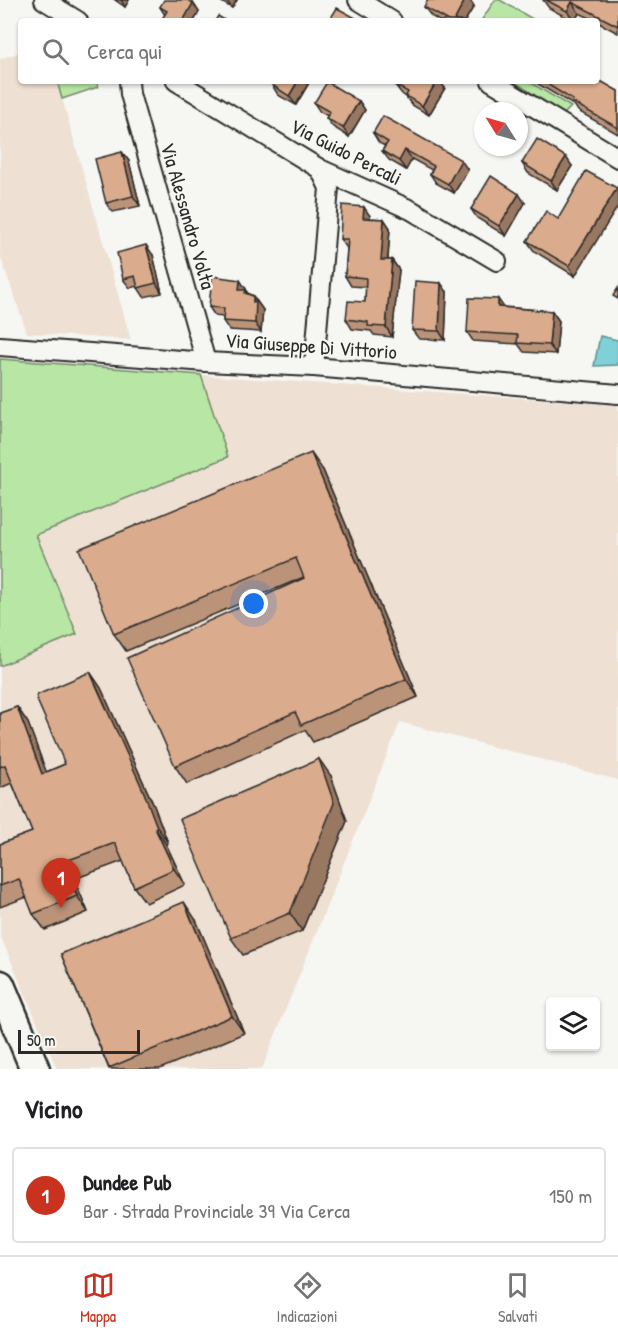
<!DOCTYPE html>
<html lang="it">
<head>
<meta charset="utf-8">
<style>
	body { margin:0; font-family:"Patrick Hand",sans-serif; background:#f2f2f2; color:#202124 }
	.controls { position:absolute; right:18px; bottom:18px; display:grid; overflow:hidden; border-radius:6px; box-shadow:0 2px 4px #0004 }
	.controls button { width:54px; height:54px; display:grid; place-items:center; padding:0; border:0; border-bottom:2px solid #e0e0e0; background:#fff; color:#202124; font:30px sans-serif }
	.compass { position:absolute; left:474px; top:102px; width:54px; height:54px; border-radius:50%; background:#fff; box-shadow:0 2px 4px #0004; rotate:307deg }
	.scale { position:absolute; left:18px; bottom:15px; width:122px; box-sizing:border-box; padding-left:6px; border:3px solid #2b2b2b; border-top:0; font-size:16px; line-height:21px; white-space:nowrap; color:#2b2b2b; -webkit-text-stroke:4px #f6f6f2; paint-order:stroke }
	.you { position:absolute; left:254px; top:604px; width:21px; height:21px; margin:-15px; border:4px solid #fff; border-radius:50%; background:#1a73e8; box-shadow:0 0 0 9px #1a73e833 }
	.badge { display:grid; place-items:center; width:39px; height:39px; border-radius:50%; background:#c8321e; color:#fff; font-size:20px; font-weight:700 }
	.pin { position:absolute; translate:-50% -50px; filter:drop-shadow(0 2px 3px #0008) }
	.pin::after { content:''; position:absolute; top:32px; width:21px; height:18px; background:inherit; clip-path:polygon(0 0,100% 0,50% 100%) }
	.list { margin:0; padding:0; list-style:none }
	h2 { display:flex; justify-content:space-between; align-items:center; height:78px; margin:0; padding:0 24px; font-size:26px }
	h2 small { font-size:20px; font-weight:400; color:#757577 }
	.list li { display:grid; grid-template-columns:39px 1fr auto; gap:18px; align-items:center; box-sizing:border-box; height:96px; margin:0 12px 12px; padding:0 12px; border:2px solid #e0e0e0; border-radius:6px }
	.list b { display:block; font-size:22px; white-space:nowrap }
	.list p { margin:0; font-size:20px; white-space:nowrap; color:#757577 }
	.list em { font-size:20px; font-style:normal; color:#757577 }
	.icon { flex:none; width:33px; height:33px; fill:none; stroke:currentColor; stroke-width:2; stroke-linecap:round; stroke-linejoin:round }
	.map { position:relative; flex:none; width:618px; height:1069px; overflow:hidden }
	.search { position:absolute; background:#fff; box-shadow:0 2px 4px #0004; left:18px; right:18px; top:18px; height:66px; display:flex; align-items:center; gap:15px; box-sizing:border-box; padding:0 21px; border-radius:6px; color:#757577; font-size:22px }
	.sheet { height:186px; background:#fff }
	nav { display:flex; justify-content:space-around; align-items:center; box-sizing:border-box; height:84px; border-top:2px solid #e0e0e0; background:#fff; font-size:16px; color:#757577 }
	nav a { display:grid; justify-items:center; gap:3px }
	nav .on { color:#c8321e }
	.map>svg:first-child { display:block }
</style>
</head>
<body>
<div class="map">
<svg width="618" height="1069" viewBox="0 0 618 1069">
	<rect width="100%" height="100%" fill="#f6f6f2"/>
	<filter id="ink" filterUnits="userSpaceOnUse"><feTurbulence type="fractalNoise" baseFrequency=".0167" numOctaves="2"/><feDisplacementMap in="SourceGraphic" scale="12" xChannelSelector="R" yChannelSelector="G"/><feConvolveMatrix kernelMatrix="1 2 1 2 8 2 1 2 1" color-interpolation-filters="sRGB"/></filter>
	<g filter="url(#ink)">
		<g fill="#eee0d3">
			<polygon points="21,52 21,81 57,81 131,340 27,333 0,255 0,59"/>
			<polygon points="201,375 618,405 618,780 400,722 262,1069 57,1069 0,935 0,666 77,634 36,536 227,457"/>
		</g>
		<g fill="#b8e6a4" stroke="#728868" stroke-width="1.5">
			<polygon points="495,0 500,0 536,21 481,21"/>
			<polygon points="57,81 97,81 98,87 62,99"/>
			<polygon points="513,81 528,81 571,107 564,114"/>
			<polygon points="0,359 201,375 228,457 36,535 77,634 0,666"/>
		</g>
		<polygon fill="#80d1d7" stroke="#5e8f92" stroke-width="1.5" points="600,336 618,340 618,365 594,366"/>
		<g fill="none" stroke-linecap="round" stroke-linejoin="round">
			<g stroke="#2b2b2b" stroke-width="22">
				<g id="minor">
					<polyline points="44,0 78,21"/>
					<polyline points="358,0 392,21"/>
					<polyline points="129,81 130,94 206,362"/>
					<polyline points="176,81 320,169 411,210 497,261"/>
					<polyline points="491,81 618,158"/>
					<polyline points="0,346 206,362 314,367 618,394"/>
					<polyline points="314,367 329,188 320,169"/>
				</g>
			</g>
			<g stroke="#2b2b2b" stroke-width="33">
				<polyline id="primary" points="0,985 35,1069"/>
			</g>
			<use href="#minor" stroke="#f6f6f2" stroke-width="18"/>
			<use href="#primary" stroke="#f6f6f2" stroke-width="28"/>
		</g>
		<g fill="#bb9378" stroke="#2b2b2b" stroke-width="1.5">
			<polygon points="115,0 129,0 125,7"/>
			<polygon points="218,0 237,0 232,8"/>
			<polygon points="428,0 470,0 474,6 465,21 439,21 431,16 424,7"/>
			<polygon points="543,0 618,0 618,33 597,22 597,21 579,13 575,21 573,21 549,8"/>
			<polygon points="193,3 199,12 194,21 164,21 162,19 165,15 160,7"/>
			<polygon points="274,81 310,81 296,105 278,95 272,85"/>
			<polygon points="533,81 597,81 618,91 618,134 578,111 575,106"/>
			<polygon points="395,85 445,88 429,115 412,105 406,97 402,94"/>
			<polygon points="359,101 365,110 349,137 333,127 326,118 328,116 320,112 314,103"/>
			<polygon points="373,133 468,170 454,193 436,183 430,174 432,170 412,159 406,170 389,160 382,151 385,146 379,143"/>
			<polygon points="122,152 129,161 140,206 113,212 106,203"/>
			<polygon points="522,163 572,166 557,190 528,173"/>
			<polygon points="525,203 506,236 477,218 471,209"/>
			<polygon points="370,216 370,218 384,219 390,228 388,260 392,260 399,270 392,337 374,335 371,331 352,329 346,319 365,302 366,287 351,286 345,276 347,248 340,239"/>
			<polygon points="558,219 575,276 534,251 527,241"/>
			<polygon points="153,255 162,293 144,297 137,286 130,288 123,279"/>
			<polygon points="246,289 246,291 249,294 253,296 263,310 261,332 229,330 223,321 223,317 215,316 209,307"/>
			<polygon points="447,292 445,340 419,339 412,330"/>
			<polygon points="504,307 552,311 559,321 556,354 524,352 518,344 473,341 467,332"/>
			<polygon points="323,470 418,697 313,742 305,730 187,784 175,766 304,577 126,651 114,634"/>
			<polygon points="90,672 101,688 154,806 168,843 166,844 185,885 146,903 134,887 123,861 74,879 88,912 45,930 33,914 27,897 0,907 0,844 32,832 12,783 0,788 0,713 17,707 28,723 46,772 65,764"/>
			<polygon points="331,776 347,821 302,931 243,955 231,938"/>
			<polygon points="196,920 244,1033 160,1069 109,1069 61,954"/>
		</g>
		<g fill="#997862" stroke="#2b2b2b" stroke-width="1.5">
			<polygon points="121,0 129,0 125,7"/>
			<polygon points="226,0 237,0 232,8"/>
			<polygon points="465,0 470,0 474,6 465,21 454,21"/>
			<polygon points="572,2 579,13 575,21 567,11"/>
			<polygon points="193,3 199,12 194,21 183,21"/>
			<polygon points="298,81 310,81 296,105 289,96"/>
			<polygon points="437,81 440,81 445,88 429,115 422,106"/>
			<polygon points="359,101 365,110 349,137 343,128"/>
			<polygon points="405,150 412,159 406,170 399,161"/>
			<polygon points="122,152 129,161 140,206 133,196"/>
			<polygon points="566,157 572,166 557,190 551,181"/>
			<polygon points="461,160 468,170 454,193 448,184"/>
			<polygon points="617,188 618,190 618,206 575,276 569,266"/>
			<polygon points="519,194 525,203 506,236 499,226"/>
			<polygon points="364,207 370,216 370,227 363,218"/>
			<polygon points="384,219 390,228 387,269 381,260"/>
			<polygon points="146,245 153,255 162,293 156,283"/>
			<polygon points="392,260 399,270 392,337 386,327"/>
			<polygon points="240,280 246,289 246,291 252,299 239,290"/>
			<polygon points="441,283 447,292 445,340 439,331"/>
			<polygon points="253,296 263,310 261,332 255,323"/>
			<polygon points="498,299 505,309 498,307"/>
			<polygon points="552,311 559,321 556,354 549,345"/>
			<polygon points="311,453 323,470 418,697 406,679"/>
			<polygon points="90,672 101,688 154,806 168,843 157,827"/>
			<polygon points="17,707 28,723 53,790 42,774"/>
			<polygon points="319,759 331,776 347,821 302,931 290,913"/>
			<polygon points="155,828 166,844 185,885 174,869"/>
			<polygon points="63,862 74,879 88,912 77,896"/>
			<polygon points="184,902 196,920 244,1033 232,1016"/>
		</g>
		<g fill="#daab8c" stroke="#2b2b2b" stroke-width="1.5">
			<polygon points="164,0 188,0 193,3 183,21 166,21 162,19 167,11 160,7"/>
			<polygon points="428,0 465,0 454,21 449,21 424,7"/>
			<polygon points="546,0 618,0 618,26 572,2 567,11"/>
			<polygon points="337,8 361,21 329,21"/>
			<polygon points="218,16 226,21 215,21"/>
			<polygon points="597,79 618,91 618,128 572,102 573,100 542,81 597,81"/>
			<polygon points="274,81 298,81 289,96 272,85"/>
			<polygon points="398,81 437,81 422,106 406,96 408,92 395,85"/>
			<polygon points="327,82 359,101 343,128 326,118 330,112 314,103"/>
			<polygon points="383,116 461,160 448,184 430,174 434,166 405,150 399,161 382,151 388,142 373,133"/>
			<polygon points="537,139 566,157 551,181 522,163"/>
			<polygon points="122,152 133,196 106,203 95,159"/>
			<polygon points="586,171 617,188 569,266 527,241 546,211 558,219"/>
			<polygon points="491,176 519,194 499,226 471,209"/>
			<polygon points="342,205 364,207 363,218 384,219 381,260 392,260 386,327 368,326 368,322 346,319 348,301 365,302 366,278 345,276 348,239 340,239"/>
			<polygon points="146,245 156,283 138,288 135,276 123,279 117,253"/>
			<polygon points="212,276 240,280 239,290 246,290 245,293 253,296 253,302 256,301 255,323 223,321 224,308 209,307"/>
			<polygon points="415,281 441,283 439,331 412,330"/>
			<polygon points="618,288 618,299 613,296"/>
			<polygon points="469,298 498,299 498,307 552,311 549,345 517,343 518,335 467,332"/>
			<polygon points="311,453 406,679 301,725 295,712 175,766 127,658 304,578 296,558 114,634 79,549"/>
			<polygon points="90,672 143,790 157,827 155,828 174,869 134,887 115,843 63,862 77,896 33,914 19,879 0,886 0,844 32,832 5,765 0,767 0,713 17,707 42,774 65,764 37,700 37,695"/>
			<polygon points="319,759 334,803 290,913 231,938 180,819"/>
			<polygon points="184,902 232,1016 109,1068 61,954"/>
		</g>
	</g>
	<g text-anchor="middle" stroke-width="4.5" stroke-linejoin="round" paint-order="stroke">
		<g font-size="20" fill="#2b2b2b" stroke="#f6f6f2">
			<text transform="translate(346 152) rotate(27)" y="7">Via Guido Percali</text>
			<text transform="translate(188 216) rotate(74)" y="7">Via Alessandro Volta</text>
			<text transform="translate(311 346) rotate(4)" y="7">Via Giuseppe Di Vittorio</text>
		</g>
	</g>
</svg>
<div class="controls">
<button><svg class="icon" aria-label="layers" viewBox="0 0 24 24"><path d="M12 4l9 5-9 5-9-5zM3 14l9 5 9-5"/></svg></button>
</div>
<svg class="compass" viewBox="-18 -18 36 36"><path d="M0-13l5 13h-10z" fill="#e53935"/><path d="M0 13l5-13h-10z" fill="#757577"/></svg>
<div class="scale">50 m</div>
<div class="you"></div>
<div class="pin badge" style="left:61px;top:908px">1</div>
<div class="search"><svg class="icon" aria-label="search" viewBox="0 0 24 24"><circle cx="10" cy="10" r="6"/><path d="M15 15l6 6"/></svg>Cerca qui</div>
</div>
<section class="sheet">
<h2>Vicino<small></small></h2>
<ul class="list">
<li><span class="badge">1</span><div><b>Dundee Pub</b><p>Bar · Strada Provinciale 39 Via Cerca</p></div><em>150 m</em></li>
</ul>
</section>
<nav>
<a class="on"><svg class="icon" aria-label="map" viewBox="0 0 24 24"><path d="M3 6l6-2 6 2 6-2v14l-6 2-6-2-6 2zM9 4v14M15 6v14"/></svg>Mappa</a>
<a><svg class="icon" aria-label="directions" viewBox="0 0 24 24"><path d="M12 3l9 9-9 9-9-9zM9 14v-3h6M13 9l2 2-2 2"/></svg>Indicazioni</a>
<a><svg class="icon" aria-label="saved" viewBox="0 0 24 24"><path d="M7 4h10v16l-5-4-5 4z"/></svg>Salvati</a>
</nav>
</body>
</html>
